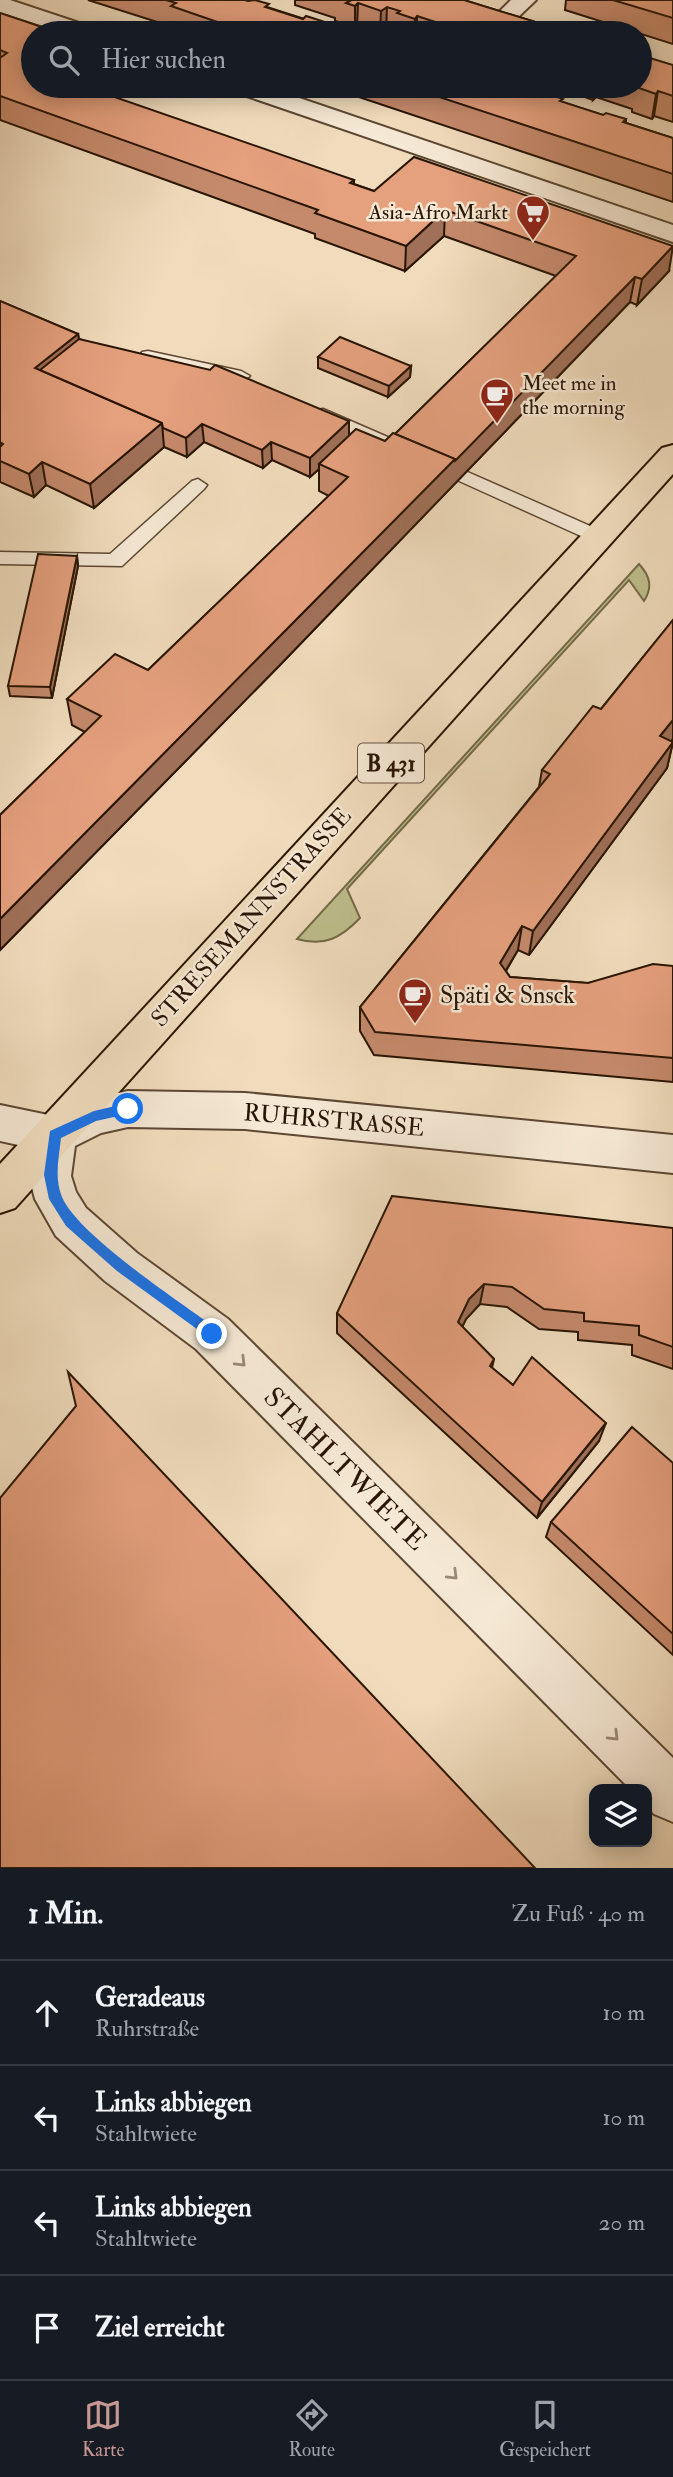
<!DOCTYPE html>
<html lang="de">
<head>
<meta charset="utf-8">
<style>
	body { margin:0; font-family:"IM FELL Double Pica",serif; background:#242831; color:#f1f3f6 }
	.controls { position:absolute; right:21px; bottom:21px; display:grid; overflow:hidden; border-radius:14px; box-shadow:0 4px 18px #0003 }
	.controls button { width:63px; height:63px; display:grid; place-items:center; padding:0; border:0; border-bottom:2px solid #363941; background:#171b24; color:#f1f3f6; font:35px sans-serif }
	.stop { position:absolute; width:21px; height:21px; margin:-16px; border:5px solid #1a73e8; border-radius:50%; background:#fff }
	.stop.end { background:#1a73e8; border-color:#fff; box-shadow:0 2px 7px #0008 }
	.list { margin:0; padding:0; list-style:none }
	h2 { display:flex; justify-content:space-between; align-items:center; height:91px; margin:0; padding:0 28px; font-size:30px }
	h2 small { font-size:23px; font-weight:400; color:#9ea1a6 }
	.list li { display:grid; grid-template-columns:46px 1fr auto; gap:21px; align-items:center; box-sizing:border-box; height:105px; padding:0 28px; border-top:2px solid #363941 }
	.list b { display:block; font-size:26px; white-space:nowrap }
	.list p { margin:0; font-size:23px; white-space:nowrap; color:#9ea1a6 }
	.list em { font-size:23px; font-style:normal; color:#9ea1a6 }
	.icon { flex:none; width:38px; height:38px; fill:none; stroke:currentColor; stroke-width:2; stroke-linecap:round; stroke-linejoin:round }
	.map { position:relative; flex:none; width:673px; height:1868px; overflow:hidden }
	.search { position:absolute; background:#171b24; box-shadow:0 4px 18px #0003; left:21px; right:21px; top:21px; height:77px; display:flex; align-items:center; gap:18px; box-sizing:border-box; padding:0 24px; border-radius:38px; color:#9ea1a6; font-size:26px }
	.sheet { height:511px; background:#171b24 }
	nav { display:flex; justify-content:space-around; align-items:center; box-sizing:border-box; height:98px; border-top:2px solid #363941; background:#171b24; font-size:19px; color:#9ea1a6 }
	nav a { display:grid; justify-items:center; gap:4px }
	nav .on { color:#c59692 }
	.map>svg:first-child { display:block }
</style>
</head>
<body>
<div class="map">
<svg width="673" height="1868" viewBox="0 0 673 1868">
	<rect width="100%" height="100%" fill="#f0dcbd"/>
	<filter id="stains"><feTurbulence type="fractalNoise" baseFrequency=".00286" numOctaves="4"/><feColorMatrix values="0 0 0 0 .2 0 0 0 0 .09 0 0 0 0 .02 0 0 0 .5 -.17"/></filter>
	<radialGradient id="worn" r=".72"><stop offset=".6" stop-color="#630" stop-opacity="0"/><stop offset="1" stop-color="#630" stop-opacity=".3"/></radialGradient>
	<path fill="#bfbf8d" stroke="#746a48" stroke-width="2" d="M639,564C650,576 653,587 644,601L629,580L347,889L360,918C341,938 324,947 297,939Z"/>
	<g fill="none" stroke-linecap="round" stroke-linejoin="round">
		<g stroke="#5b4732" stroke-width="3">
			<g id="service">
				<polygon points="148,351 241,371 250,376 241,381 142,360 140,356 142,352"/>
				<polygon points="323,409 406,445 409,449 406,453 394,453 317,418 314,414 317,410"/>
				<polygon points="463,470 606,533 608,537 606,541 592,541 457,480 454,476 457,472"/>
				<polygon points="198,479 207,485 204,489 122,566 0,564 0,552 110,554 192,481"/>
			</g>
		</g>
		<g stroke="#5b4732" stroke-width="4">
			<g id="minor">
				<polygon points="0,0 10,0 94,28 98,33 64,33 0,12"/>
				<polygon points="511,0 536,0 515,20 499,20 496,15"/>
				<polygon points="229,86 264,86 673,225 673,242 232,91"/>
				<polygon points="128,1091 245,1093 673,1135 673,1173 245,1129 128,1127 101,1133 75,1146 71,1176 76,1192 86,1208 137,1253 228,1319 673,1758 673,1822 654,1814 647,1806 647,1789 630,1789 196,1349 105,1281 56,1236 35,1199 29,1176 32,1148 0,1141 0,1105 53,1116 94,1098"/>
			</g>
		</g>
		<g stroke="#291504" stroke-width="4">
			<polygon id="primary" points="673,445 673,474 15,1208 0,1213 0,1164 662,448"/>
		</g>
		<use href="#service" fill="#f5e8d4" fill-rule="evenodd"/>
		<use href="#minor" fill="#f5e8d4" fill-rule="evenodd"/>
		<use href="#primary" fill="#f0dcbd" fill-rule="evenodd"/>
	</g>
	<g fill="#c58a6c" stroke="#291504" stroke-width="2">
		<polygon points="88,0 245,0 348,33 176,33 173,32 173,27"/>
		<polygon points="295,0 464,0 571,33 394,33 386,31 383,33 374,33 357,28 355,30 346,28 346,24 335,21 335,18 295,5"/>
		<polygon points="566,0 673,0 673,44 565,10"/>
		<polygon points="0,13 33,86 354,180 354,184 374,191 669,271 637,305 630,302 280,665 0,950 0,815 85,732 72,725 67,699 148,670 329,496 319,491 319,469 310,477 272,460 263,468 204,442 187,457 164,447 94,508 46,485 34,497 0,482 0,301 78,334 79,339 349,435 385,441 395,434 556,276 444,236 405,271 315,238 315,234 0,120"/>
		<polygon points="673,65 673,122 654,116 652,119 632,112 632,109 596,97 593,100 585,97 585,94 580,93 577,95 568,92 569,89 558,86 640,86"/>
		<polygon points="326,86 511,86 603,115 626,119 626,123 673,138 673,202"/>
		<polygon points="318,357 411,366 410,377 388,397 318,368"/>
		<polygon points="77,556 78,566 52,698 10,696 8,686"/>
		<polygon points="673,620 673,739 671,741 673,742 667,768 529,955 518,950 506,971 510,977 588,983 673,966 673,1082 374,1055 360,1031 360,1007 539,787 542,770 601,709"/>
		<polygon points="673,1228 673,1369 632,1355 632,1345 578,1340 578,1332 539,1329 507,1307 480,1304 466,1319 462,1327 494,1359 492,1368 513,1385 599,1441 537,1518 337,1333 337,1313"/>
		<polygon points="673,1463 673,1655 546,1537 551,1522"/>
	</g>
	<g fill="#a07058" stroke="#291504" stroke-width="2">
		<polygon points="358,3 357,28 355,30 355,6"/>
		<polygon points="387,7 386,31 383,33 380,33 381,11"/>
		<polygon points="417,16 417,33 414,33 415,19"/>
		<polygon points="578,86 581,86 580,93 577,95"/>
		<polygon points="595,86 598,86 596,97 593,100"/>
		<polygon points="658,91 654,116 652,119 656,94"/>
		<polygon points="445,210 444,236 405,271 406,246"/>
		<polygon points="673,246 669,271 637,305 642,279"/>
		<polygon points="635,277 630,302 280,665 0,950 0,919"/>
		<polygon points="78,334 82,357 53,380 35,368"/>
		<polygon points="411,366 410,377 388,397 389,386"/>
		<polygon points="349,421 349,440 319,464 319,469 310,477 310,458"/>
		<polygon points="162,423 164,447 94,508 90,484"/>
		<polygon points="202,424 204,442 187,457 186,438"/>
		<polygon points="271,442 272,460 263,468 262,450"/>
		<polygon points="42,462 46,485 34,497 29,474"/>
		<polygon points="77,556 78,566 52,698 50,687"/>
		<polygon points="673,720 673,739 654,762 660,736"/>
		<polygon points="673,742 667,768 529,955 533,931"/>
		<polygon points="522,926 518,950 496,987 500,963"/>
		<polygon points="484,1284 480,1304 466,1319 455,1342 458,1322 469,1299"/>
		<polygon points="606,1423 599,1441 537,1518 542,1502"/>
	</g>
	<g fill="#e5a07e" stroke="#291504" stroke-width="2">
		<polygon points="166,0 245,0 248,1 255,0 269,4 265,7 303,19 306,16 325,22 321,25 348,33 246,33 224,26 226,25 171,6 176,3"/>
		<polygon points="347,0 464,0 571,33 463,33 454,31 457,29 417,16 415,19 397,13 400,11 387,7 381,11 358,3 355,6 346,3 350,1"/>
		<polygon points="613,0 673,0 673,18"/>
		<polygon points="0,13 60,33 33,33 33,86 83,86 354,180 350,183 374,191 414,157 673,246 642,279 635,277 455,461 454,460 455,459 395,434 576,256 445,210 406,246 315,213 318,210 0,96 0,58 7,53 0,50"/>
		<polygon points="640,55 673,65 673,96 658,91 656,94 636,87 640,86"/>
		<polygon points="406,86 511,86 540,95 543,92 552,95 563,99 560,101 603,115 606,113 626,119 623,122 673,138 673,174"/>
		<polygon points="0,301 78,334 35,368 162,423 90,484 42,462 29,474 0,461 0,447 3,444 0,442"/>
		<polygon points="340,337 411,366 389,386 318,357"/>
		<polygon points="79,339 210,370 215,365 349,421 310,458 271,442 262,450 202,424 186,438 163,428 162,423 40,370"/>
		<polygon points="356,429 385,441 393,433 455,459 0,919 0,815 101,716 67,699 115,654 148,670 348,477 319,464"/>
		<polygon points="38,554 77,556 50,687 8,686"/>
		<polygon points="673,620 673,720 660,736 673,742 533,931 522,926 500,963 510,977 588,983 653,964 673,966 673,1058 375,1032 360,1007 550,774 542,770 593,706 601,709"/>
		<polygon points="392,1196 673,1228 673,1347 639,1335 639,1326 584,1321 584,1313 544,1309 512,1287 484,1284 469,1299 458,1322 494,1359 490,1366 513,1385 532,1357 606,1423 542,1502 337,1313"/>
		<polygon points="68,1372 535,1868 0,1868 0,1498 76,1406"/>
		<polygon points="632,1427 673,1463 673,1634 551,1522"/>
	</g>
	<defs><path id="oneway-chevron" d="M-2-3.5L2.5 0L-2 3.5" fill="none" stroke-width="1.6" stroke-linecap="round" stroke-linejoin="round" transform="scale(1.75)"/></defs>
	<g stroke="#998976">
		<use href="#oneway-chevron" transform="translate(241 1362) rotate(45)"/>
		<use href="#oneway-chevron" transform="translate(453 1575) rotate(45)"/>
		<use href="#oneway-chevron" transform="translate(614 1736) rotate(45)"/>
	</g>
	<path fill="#1a73e8" d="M128,1103L134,1109L132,1113L96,1121L61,1138C59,1157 54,1178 62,1197C78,1235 180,1302 217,1329L219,1334L212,1340L117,1271L66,1226L49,1199L44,1175L50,1131L94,1111Z"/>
	<defs>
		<g id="supermarket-pin" transform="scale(1.75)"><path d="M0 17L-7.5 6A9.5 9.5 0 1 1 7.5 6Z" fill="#8f2418" stroke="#f5e8d4"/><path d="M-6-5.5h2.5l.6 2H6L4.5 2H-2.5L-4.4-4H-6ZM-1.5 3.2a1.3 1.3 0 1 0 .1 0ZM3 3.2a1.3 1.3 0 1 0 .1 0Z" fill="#fff"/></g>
		<g id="cafe-pin" transform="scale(1.75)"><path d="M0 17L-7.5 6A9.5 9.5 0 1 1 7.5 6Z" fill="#8f2418" stroke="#f5e8d4"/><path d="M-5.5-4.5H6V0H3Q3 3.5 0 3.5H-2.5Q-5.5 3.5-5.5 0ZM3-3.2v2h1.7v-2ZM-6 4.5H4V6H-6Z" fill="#fff"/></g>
	</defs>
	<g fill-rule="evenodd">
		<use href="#supermarket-pin" x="533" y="212"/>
		<use href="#cafe-pin" x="497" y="395"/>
		<use href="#cafe-pin" x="415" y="995"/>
	</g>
	<g text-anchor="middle" stroke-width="5" stroke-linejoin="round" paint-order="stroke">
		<g font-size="21" fill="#291504" stroke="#f5e8d4" text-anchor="end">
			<text x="508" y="219">Asia-Afro Markt</text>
			<text x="522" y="390" text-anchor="start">Meet me in<tspan x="522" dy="24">the morning</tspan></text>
		</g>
		<rect fill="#f5e8d4" stroke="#665442" stroke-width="2" x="358" y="743.5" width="66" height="39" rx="5"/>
		<g font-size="23" font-weight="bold" fill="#291504">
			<text x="391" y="771">B 431</text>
		</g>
		<g font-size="24" fill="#291504" stroke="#f5e8d4">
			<text transform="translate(251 917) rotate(-48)" y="8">STRESEMANNSTRASSE</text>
			<text transform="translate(334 1120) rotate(5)" y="8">RUHRSTRASSE</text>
		</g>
		<g font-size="24" fill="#291504" stroke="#f5e8d4" text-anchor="start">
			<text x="440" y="1003">Späti &amp; Snsck</text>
		</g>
		<g font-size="28" fill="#291504" stroke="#f5e8d4">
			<text transform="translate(346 1468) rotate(45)" y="10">STAHLTWIETE</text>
		</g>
	</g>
	<rect width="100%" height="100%" filter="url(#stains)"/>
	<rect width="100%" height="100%" fill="url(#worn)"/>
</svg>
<div class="controls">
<button><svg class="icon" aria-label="layers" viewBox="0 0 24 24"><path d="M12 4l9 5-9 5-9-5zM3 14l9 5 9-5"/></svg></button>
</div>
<div class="stop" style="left:128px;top:1109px"></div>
<div class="stop end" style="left:212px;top:1334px"></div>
<div class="search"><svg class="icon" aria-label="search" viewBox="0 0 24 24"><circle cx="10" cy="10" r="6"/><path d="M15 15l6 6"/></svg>Hier suchen</div>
</div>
<section class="sheet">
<h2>1 Min.<small>Zu Fuß · 40 m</small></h2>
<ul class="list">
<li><svg class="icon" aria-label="ahead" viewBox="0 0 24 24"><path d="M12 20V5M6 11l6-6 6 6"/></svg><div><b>Geradeaus</b><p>Ruhrstraße</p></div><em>10 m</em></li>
<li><svg class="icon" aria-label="left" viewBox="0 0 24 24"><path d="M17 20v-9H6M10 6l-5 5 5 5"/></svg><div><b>Links abbiegen</b><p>Stahltwiete</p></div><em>10 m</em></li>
<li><svg class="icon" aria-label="left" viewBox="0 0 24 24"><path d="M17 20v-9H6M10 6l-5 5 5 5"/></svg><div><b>Links abbiegen</b><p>Stahltwiete</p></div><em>20 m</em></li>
<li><svg class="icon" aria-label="arrive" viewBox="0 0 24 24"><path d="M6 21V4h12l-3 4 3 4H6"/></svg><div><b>Ziel erreicht</b></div></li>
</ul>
</section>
<nav>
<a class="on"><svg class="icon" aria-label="map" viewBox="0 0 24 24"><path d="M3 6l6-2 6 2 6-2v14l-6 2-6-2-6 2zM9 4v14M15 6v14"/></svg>Karte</a>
<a><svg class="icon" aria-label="directions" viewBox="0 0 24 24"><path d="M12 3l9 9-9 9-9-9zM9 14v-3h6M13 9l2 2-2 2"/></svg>Route</a>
<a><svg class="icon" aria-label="saved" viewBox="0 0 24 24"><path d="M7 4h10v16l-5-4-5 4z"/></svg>Gespeichert</a>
</nav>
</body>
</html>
